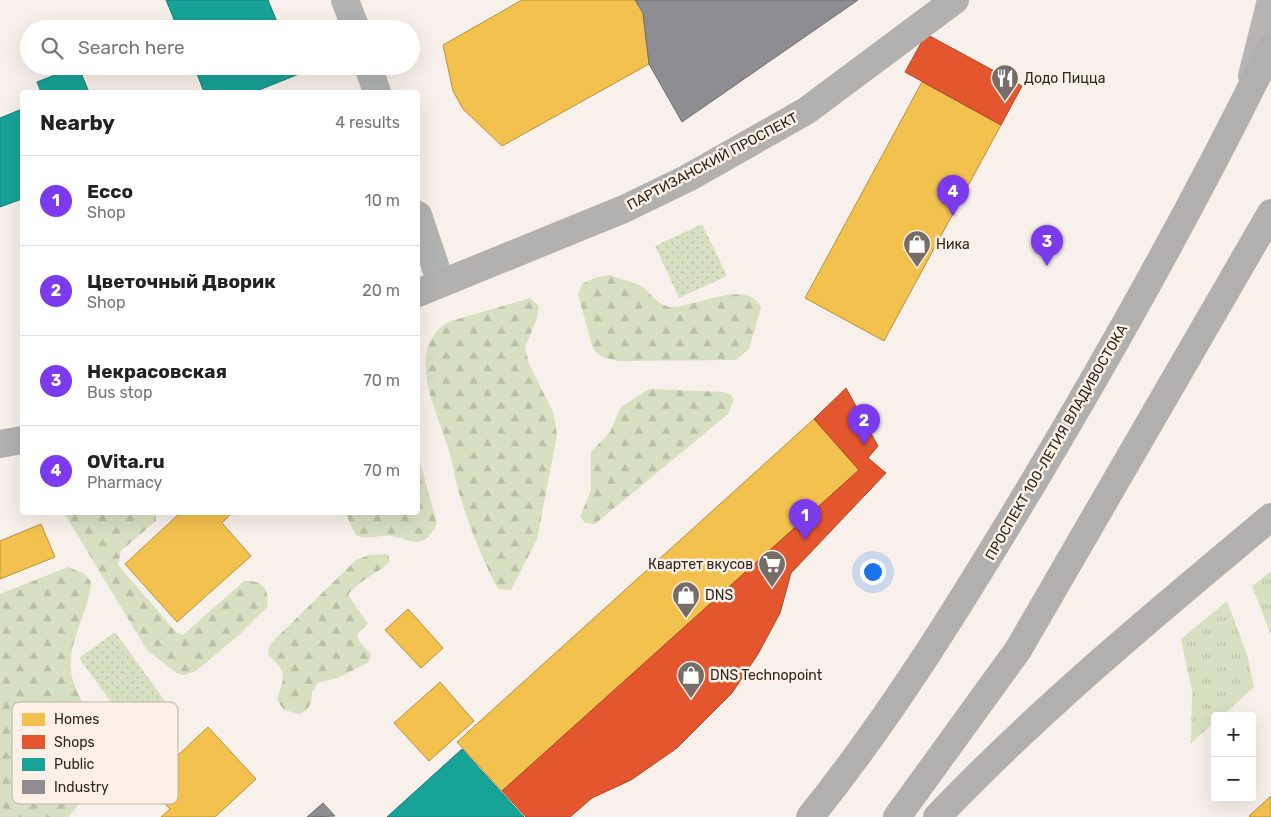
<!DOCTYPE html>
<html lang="en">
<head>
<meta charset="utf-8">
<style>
	body { margin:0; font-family:Rubik,sans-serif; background:#f6f6f6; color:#222 }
	.controls { position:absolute; right:15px; bottom:15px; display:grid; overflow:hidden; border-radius:5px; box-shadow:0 5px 20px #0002 }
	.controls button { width:45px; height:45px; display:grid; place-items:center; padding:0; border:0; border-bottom:1px solid #e0e0e0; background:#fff; color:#222; font:25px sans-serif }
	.you { position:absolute; left:872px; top:571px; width:18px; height:18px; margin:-12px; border:4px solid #fff; border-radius:50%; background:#1a73e8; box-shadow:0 0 0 8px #1a73e833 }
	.badge { display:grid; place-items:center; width:32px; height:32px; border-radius:50%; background:#7c3aed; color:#fff; font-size:16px; font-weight:700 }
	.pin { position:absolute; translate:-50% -41px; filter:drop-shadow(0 1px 2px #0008) }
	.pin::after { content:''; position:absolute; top:26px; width:18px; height:15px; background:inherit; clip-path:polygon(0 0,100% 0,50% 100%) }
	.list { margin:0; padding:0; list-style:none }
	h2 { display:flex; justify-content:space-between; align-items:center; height:65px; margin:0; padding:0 20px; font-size:21px }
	h2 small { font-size:16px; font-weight:400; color:#767676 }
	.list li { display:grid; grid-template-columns:32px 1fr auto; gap:15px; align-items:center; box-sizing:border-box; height:90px; padding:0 20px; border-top:1px solid #e0e0e0 }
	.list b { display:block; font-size:19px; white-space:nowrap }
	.list p { margin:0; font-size:16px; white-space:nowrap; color:#767676 }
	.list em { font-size:16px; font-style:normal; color:#767676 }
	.icon { flex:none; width:28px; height:28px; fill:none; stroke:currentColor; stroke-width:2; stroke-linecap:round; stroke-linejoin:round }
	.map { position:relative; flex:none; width:1271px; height:817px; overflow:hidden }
	.search { position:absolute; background:#fff; box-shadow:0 5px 20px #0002; left:20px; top:20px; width:400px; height:55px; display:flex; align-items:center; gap:12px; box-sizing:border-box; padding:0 18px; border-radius:28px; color:#767676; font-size:19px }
	.panel { position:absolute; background:#fff; box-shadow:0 5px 20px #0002; left:20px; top:90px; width:400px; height:425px; border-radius:5px }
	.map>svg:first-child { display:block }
</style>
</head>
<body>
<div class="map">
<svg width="1271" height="817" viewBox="0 0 1271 817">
	<defs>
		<pattern id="grass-tufts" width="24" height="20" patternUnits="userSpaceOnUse" patternTransform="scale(1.25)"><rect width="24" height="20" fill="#d8e0c2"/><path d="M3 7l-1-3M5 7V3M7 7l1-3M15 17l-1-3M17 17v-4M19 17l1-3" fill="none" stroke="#bac0a6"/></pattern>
		<pattern id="forest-firs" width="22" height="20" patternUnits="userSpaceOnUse" patternTransform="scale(1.25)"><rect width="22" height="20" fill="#d8e0c2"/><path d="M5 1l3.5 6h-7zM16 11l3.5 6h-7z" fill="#bac0a6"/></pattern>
		<pattern id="park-dots" width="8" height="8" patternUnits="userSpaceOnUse" patternTransform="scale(1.25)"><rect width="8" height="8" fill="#d8e0c2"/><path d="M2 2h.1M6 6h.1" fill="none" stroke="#bac0a6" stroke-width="1.8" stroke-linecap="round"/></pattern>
	</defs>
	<rect width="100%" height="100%" fill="#f8f1eb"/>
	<g fill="url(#grass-tufts)">
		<polygon points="1271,571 1271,635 1252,586"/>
		<polygon points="1227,601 1247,654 1254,687 1222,716 1215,716 1215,722 1191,743 1192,691 1181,639"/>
	</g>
	<g fill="url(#forest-firs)">
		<path d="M609,275C619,279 629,280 639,285C650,291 657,306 671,307C693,308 750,277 761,308L749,349L736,360L619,361C607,359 597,357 592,346L578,294L582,284L594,278Z"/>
		<path d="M530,298L539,306L536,321L525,347L529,364L553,412L557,435L537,539L511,590L498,589C483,562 468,523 459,493C455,478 453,463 448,448C439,418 423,389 426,356C428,340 437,327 451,321Z"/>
		<polygon points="649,389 723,392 730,394 734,399 728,414 595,524 585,523 580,517 591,490 591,452 610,432 621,407"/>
		<path d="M418,454L437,524C434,530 429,539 422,541C411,544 401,537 391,536C378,535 367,540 356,535L345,513L418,512Z"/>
		<path d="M64,513H156V521L121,551L118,565L177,633L183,635L244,581C264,580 269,589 267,607L239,635L196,671L184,675L176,673L147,650Z"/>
		<path d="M388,554L390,561C379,574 359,579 348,595L368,624L357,634L359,641L371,654L369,662L340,677L318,683L312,692L311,703L306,711L299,714L284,710L277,700C284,677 289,673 268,655L269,648L274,640L356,560L369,555Z"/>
		<path d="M68,567L85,574L91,582C89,612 68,640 71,670C72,684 80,697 86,709C109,757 100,777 69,817H0V594Z"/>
	</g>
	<g fill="url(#park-dots)">
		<polygon points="702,224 727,276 679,298 655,246"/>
		<polygon points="115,632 165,701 129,727 79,658"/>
	</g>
	<g fill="#f2c14e" stroke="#b79240">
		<polygon points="522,0 635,0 643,13 649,64 502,146 463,109 453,91 443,45"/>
		<polygon points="733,51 741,63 725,74 717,61"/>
		<polygon points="922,82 1001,125 884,341 805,298"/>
		<polygon points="814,419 859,470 502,791 457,742"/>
		<polygon points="181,512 233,512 222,523 251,556 177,622 125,564"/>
		<polygon points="41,524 55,557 0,579 0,541"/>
		<polygon points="408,609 443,648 421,668 385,630"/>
		<polygon points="440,682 474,721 429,761 394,723"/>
		<polygon points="208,727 256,779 215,817 161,817 170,809 147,784"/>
		<polygon points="1271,796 1271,817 1250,817 1249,816"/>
	</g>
	<g fill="#e4572e" stroke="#ad482a">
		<polygon points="926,34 1022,86 1001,125 905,72"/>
		<polygon points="846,388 878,446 868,458 886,473 791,573 780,613 758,654 732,693 677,748 631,780 592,798 570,817 526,817 502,791 859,470 814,419"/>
	</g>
	<g fill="#17a398" stroke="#1e7e74">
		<polygon points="166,0 268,0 280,29 178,29"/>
		<polygon points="78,66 89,92 41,92 37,82"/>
		<polygon points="194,66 296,66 299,74 254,92 204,92"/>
		<polygon points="22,109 22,199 0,207 0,118"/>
		<polygon points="462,749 524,817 387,817"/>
	</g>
	<g fill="#8d8d92" stroke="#706e70">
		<polygon points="635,0 858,0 682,122 649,64 643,13"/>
		<polygon points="323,803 335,816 307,817"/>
	</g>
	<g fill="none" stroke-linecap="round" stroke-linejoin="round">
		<g stroke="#b2b3b3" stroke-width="28">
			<polyline points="345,0 356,29"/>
			<polyline points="368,66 377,92"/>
			<polyline points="418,215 441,283"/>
		</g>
		<g stroke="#b2b1b0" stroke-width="28">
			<polyline points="418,293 624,209 688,178 806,111 955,0"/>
			<polyline points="0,444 22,440"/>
		</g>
		<polyline stroke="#b7b5b4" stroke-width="28" points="1252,76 1271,0"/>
		<g stroke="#b1b0af" stroke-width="28">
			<path d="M810,817C889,719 956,611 1021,503C1110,355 1195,203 1271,48"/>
			<polyline points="897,817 1018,650 1271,213"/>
			<path d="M937,817C1041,708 1156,613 1271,517"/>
		</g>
	</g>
	<defs>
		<g id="restaurant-pin" transform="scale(1.4375)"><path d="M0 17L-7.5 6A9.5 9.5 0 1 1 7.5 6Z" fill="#756d66" stroke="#fdf0e6"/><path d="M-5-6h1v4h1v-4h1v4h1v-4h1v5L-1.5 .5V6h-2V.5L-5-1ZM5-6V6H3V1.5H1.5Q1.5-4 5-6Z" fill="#fff"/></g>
		<g id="shop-pin" transform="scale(1.4375)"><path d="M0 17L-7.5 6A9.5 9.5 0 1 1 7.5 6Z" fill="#756d66" stroke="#fdf0e6"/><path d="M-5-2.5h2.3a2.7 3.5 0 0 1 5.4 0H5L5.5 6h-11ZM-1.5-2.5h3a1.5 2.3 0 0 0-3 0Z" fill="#fff"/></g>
		<g id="supermarket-pin" transform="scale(1.4375)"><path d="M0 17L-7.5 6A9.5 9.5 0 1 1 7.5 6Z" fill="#756d66" stroke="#fdf0e6"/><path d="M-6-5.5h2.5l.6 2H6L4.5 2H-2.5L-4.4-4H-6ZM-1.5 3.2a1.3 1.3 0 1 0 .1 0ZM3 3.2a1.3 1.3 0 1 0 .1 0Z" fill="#fff"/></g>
	</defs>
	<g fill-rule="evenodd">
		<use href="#restaurant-pin" x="1005" y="78"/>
		<use href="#shop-pin" x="917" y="244"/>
		<use href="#supermarket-pin" x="772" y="564"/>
		<use href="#shop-pin" x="686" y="595"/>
		<use href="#shop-pin" x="691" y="675"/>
	</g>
	<g text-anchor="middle" stroke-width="5" stroke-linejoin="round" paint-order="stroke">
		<g font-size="14" fill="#2e261f" stroke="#fdf0e6" text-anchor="start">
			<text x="1024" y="83">Додо Пицца</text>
			<text x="936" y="249">Ника</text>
			<text x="753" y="569" text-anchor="end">Квартет вкусов</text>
			<text x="705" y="600">DNS</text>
			<text x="710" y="680">DNS Technopoint</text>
		</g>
		<g font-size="14" fill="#2e261f" stroke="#fdf0e6">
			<text transform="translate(712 161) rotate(-28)" y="5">ПАРТИЗАНСКИЙ ПРОСПЕКТ</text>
			<text transform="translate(1056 442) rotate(-60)" y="5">ПРОСПЕКТ 100-ЛЕТИЯ ВЛАДИВОСТОКА</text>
		</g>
	</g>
	<rect x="12" y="702" width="166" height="102" rx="8" fill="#fdf0e6" stroke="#bfb3aa" stroke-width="1"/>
	<rect x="22" y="713" width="23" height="13" fill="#f2c14e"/>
	<rect x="22" y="735" width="23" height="14" fill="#e4572e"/>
	<rect x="22" y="758" width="23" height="13" fill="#17a398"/>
	<rect x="22" y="780" width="23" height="14" fill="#8d8d92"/>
	<g font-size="14" fill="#2e261f">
		<text x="54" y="724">Homes</text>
		<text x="54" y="747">Shops</text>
		<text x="54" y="769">Public</text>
		<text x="54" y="792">Industry</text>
	</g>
</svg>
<div class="controls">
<button>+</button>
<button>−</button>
</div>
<div class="you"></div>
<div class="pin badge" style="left:805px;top:540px">1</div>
<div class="pin badge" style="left:864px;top:445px">2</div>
<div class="pin badge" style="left:1047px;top:266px">3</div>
<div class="pin badge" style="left:953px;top:216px">4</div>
<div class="search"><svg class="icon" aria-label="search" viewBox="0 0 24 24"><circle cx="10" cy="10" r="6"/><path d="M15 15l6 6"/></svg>Search here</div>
<section class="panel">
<h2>Nearby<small>4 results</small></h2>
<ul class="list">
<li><span class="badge">1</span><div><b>Ecco</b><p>Shop</p></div><em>10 m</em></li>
<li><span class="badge">2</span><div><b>Цветочный Дворик</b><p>Shop</p></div><em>20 m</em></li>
<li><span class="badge">3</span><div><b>Некрасовская</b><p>Bus stop</p></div><em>70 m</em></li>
<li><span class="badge">4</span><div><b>OVita.ru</b><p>Pharmacy</p></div><em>70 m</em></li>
</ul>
</section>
</div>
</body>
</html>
